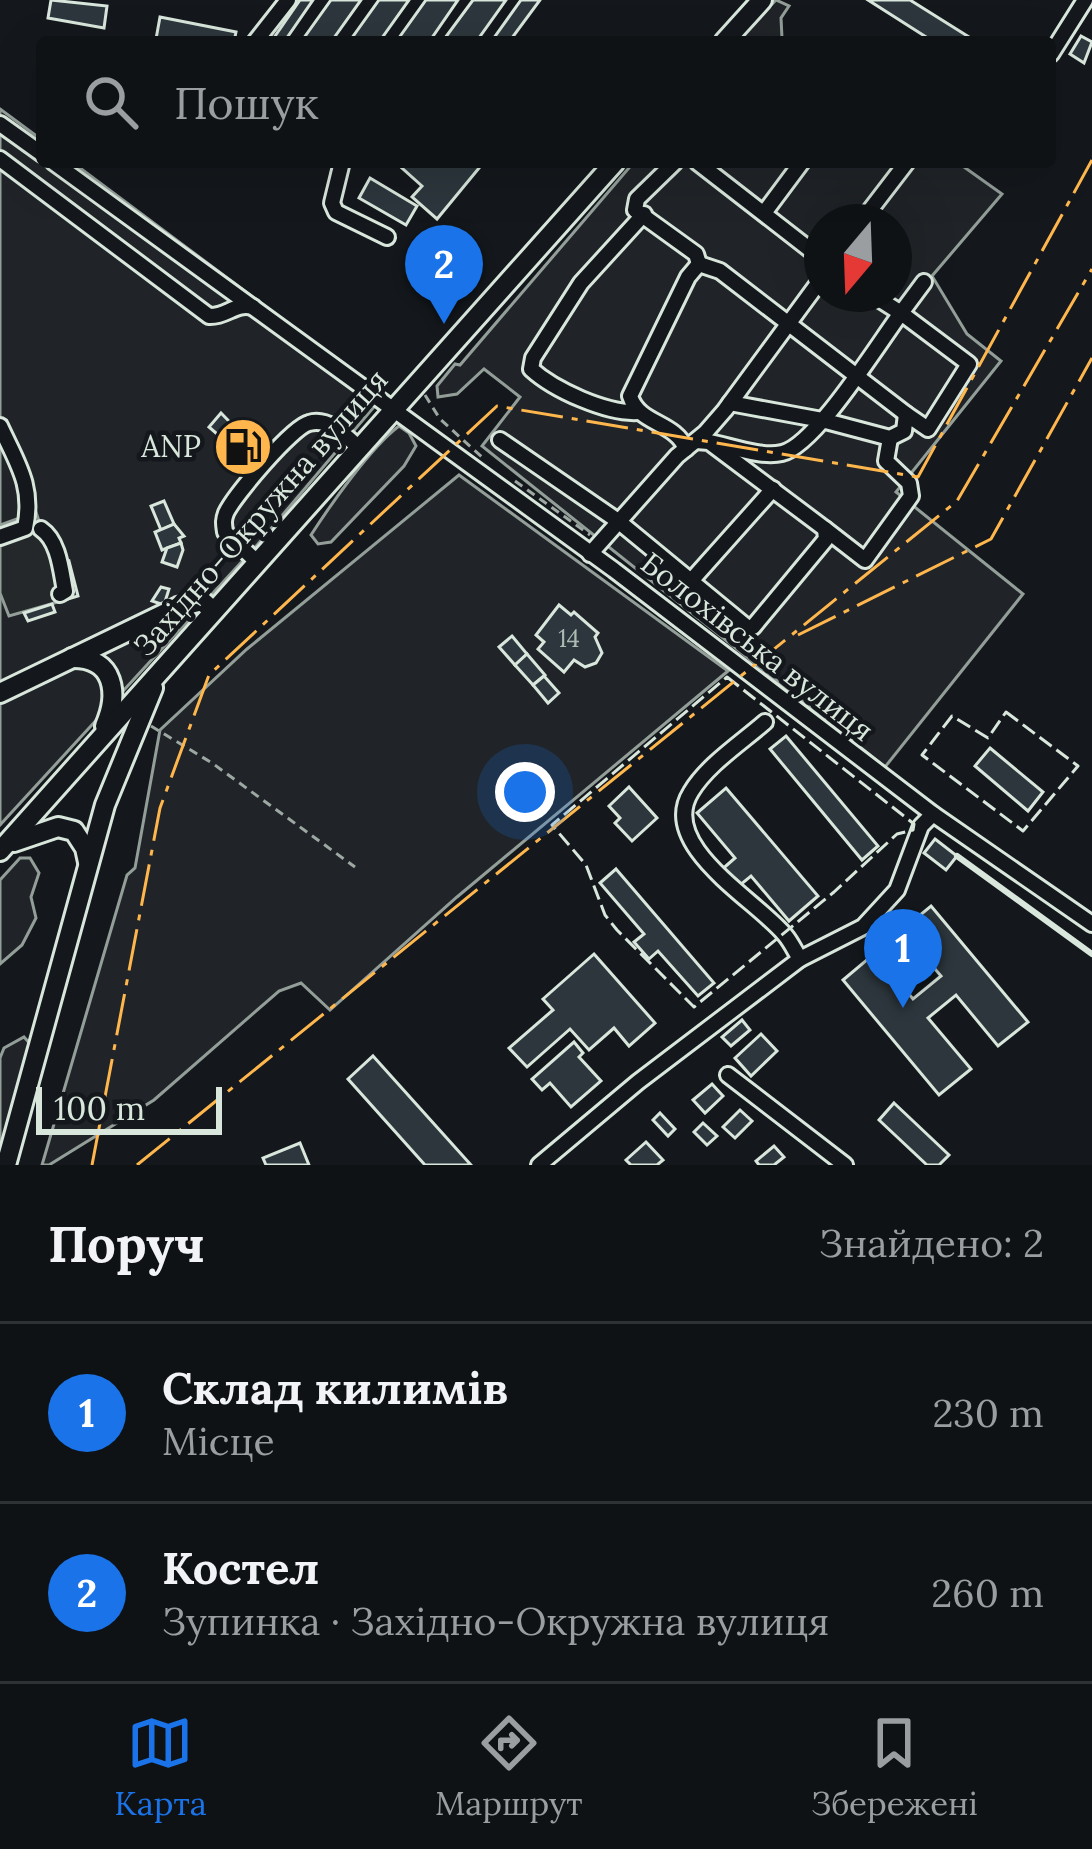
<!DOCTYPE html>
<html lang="uk">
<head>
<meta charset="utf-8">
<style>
	body { margin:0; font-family:Lora,serif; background:#1d2022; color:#f1f3f6 }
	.compass { position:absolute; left:804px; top:204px; width:108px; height:108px; border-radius:50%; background:#0f1215; box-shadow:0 12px 48px #0002; rotate:199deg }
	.scale { position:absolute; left:36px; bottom:30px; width:186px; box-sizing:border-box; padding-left:12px; border:6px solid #d8e6dc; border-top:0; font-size:33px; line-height:42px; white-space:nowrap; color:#d8e6dc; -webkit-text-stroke:9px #14181c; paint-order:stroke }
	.you { position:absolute; left:525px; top:792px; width:42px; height:42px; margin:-30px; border:9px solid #fff; border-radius:50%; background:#1a73e8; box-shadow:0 0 0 18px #1a73e833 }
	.badge { display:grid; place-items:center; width:78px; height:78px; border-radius:50%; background:#1a73e8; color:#fff; font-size:39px; font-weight:700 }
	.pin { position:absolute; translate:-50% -99px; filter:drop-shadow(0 3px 6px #0008) }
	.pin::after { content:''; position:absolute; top:63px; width:42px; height:36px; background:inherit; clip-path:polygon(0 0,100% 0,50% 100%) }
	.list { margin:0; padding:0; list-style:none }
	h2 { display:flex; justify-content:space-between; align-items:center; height:156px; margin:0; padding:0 48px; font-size:51px }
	h2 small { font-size:39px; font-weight:400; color:#9b9ea0 }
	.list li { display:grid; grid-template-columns:78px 1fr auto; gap:36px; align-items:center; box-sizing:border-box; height:180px; padding:0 48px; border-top:3px solid #2f3234 }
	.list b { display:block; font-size:45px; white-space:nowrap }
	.list p { margin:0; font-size:39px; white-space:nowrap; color:#9b9ea0 }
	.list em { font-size:39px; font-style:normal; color:#9b9ea0 }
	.icon { flex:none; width:66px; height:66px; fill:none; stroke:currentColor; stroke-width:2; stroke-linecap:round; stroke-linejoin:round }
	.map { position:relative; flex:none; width:1092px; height:1165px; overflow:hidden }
	.search { position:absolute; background:#0f1215; box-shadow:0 12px 48px #0002; left:36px; right:36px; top:36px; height:132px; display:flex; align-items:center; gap:30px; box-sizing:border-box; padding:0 42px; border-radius:12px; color:#9b9ea0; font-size:45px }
	.sheet { height:516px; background:#0f1215 }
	nav { display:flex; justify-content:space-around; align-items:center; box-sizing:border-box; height:168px; border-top:3px solid #2f3234; background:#0f1215; font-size:33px; color:#9b9ea0 }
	nav a { display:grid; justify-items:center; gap:6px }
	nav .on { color:#1a73e8 }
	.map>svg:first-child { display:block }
</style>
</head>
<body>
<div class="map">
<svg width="1092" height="1165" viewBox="0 0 1092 1165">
	<rect width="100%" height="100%" fill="#14181c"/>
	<g fill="#202428" stroke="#939e99" stroke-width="3" fill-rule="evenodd">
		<polygon points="776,0 789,6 781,18 782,38 786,42 735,42"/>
		<polygon points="0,109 42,140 42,162 72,162 384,395 258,544 0,825"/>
		<path d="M634,162H957L1002,194L932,276L967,334L1001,361L896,492L1023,594L885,767L482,446L520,397L484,369L457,394L438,397L437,386L455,364L460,365ZM822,222H894V294H822Z"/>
		<path d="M399,426L409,433L416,446L404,466L331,542L318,544L311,535C331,504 371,447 399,426Z"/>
		<polygon points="459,475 728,671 457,897 330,1010 301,983 279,991 154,1100 49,1165 42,1165 127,875 135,868 160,730 247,649"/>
		<polygon points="20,858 30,858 39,873 31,897 36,918 22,945 0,964 0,880"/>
		<polygon points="24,1037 33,1047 0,1164 0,1058 4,1048"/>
	</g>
	<polygon fill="#24282b" stroke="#939e99" stroke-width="3" points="36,512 65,600 9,616 0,593 0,525"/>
	<g fill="#2c363c" stroke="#d8e6dc" stroke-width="3">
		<polygon points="51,0 107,6 104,28 48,18"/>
		<polygon points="300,0 313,0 284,42 271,42"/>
		<polygon points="331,0 361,0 331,42 301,42"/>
		<polygon points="379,0 409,0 379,42 349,42"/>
		<polygon points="426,0 458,0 429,42 396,42"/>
		<polygon points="473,0 506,0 476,42 442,42"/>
		<polygon points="521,0 540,0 509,42 491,42"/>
		<polygon points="868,0 910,0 977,42 934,42"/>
		<polygon points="160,17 236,32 234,42 156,39"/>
		<polygon points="1081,36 1092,42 1084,63 1070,54"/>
		<polygon points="407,162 484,162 437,219 412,197 422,186 402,168"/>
		<polygon points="370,178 417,206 406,225 359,198"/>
		<polygon points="221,413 264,457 255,467 209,427"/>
		<polygon points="164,501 174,524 161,530 151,506"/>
		<polygon points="174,524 184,536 179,538 181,543 162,550 155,532"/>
		<polygon points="181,543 183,550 177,567 162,562 167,548"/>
		<polygon points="69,561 78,596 65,600 53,566"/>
		<polygon points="161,587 169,589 164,605 152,601"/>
		<polygon points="52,604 55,612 28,621 24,613"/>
		<polygon points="559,605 571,615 574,612 598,633 595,637 602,653 596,663 585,667 574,660 564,672 538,649 544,642 536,635"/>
		<polygon points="512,636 527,654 515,665 499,647"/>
		<polygon points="527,654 545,675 533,685 515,665"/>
		<polygon points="544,676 559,693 548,703 533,685"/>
		<polygon points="786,736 878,846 862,860 770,749"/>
		<polygon points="990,748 1043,792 1028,811 975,766"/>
		<polygon points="629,787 657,818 632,841 615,823 620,818 609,806"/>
		<polygon points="726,788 818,896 789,921 751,876 734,890 719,872 735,858 697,813"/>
		<polygon points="935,839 957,856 946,870 924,853"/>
		<polygon points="616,869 714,983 698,996 658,951 649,959 634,942 644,934 600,883"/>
		<polygon points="931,906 1028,1022 998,1046 956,995 928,1018 971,1069 939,1095 843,980 875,953 913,999 941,976 902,930"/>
		<polygon points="594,954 655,1023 629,1046 614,1028 589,1050 570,1029 527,1067 509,1048 553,1010 543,999"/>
		<polygon points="742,1020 750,1030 731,1046 722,1037"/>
		<polygon points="761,1034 777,1051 751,1076 735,1058"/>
		<polygon points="574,1042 583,1053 579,1057 601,1081 571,1107 550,1083 542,1090 532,1079"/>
		<polygon points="373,1056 471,1165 425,1165 348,1079"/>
		<polygon points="712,1084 723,1096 705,1113 693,1100"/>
		<polygon points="894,1103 949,1155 939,1165 927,1165 879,1120"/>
		<polygon points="740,1110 752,1121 735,1138 723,1127"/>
		<polygon points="660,1113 675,1129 668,1136 653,1120"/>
		<polygon points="703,1123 717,1136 707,1145 694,1132"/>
		<polygon points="646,1142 663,1160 657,1165 631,1165 626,1160"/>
		<polygon points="300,1143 309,1165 266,1165 263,1158"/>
		<polygon points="774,1146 784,1157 774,1165 759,1165 756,1161"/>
	</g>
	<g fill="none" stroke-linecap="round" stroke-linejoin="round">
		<g stroke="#d8e6dc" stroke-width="20">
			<g id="minor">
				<polyline points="255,42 288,0"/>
				<polyline points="1051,54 1085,0"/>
				<polyline points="0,124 42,154"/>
				<path d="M0,159L209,316C227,317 235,302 253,307"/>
				<polyline points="53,162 614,570 933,814 1092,924"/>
				<polyline points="342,162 332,203 336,212 387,237"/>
				<polyline points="675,162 637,199 635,210 696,254 699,264"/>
				<polyline points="697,162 822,259"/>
				<polyline points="764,213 802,162"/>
				<polyline points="861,222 907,162"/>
				<polyline points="871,294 901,313 924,282"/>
				<path d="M638,412C607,414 554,390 531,369L533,358L581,283L644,214"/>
				<path d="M0,426C17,463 34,486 25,528L0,537"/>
				<polyline points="500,440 618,521 748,628 753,627 826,539 825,529 709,442 696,441"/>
				<path d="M709,442C730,446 761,458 782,453C815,446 878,344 901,313L969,364L928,429L906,414L904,431L890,438L822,420L730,403"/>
				<path d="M686,449C675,421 639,425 630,396L688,277L699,264L720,271L906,414"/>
				<path d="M41,529C59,541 61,571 65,591L60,594"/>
				<polyline points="825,529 865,560 911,496 909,483 886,461 890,438"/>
				<polyline points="590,554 677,456 705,433 725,410 822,278"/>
				<path d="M256,561L225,532C224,524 223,521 226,513C234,496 292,427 309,423C328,417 346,436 358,447"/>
				<polyline points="690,582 773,489"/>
				<path d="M765,722C741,743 707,765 691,792C657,846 758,901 785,935C791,942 795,951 800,959"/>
				<polyline points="728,1075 845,1165"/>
				<polyline points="539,1165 638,1082 800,959 863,927 897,890 921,826 933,814"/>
			</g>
		</g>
		<g stroke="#d8e6dc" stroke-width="24">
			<g id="major">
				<polyline points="724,42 762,0"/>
				<path d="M72,658C115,657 119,694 105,726"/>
				<polyline points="0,693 178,607 202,601 213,611"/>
				<polyline points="14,842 58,827 74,831 85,848 88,862"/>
				<polyline points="0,851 615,162"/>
				<polyline points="6,1165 105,805 153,688"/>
			</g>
		</g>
		<g stroke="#9da8a2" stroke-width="3" stroke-dasharray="9 6" stroke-linecap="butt">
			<polyline points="425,395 440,419 483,458"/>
			<polyline points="515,481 590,535"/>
			<polyline points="151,726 212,763 355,867"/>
		</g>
		<use href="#minor" stroke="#14181c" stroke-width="14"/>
		<use href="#major" stroke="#14181c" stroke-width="18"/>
		<g stroke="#d8e6dc" stroke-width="3" stroke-dasharray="15 6" stroke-linecap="butt">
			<polygon points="727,677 914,824 913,830 897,834 834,892 694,1007 617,930 605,915 586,865 552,825"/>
			<polygon points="1006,712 1078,766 1023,831 922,755 952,716 988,738"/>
		</g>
		<polyline stroke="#d8e6dc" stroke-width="6" points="957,856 1092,954"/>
		<g stroke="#ffb74d" stroke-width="3" stroke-dasharray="42 9 6 9" stroke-linecap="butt">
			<polyline points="798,635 991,539 1092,358"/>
			<polyline points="92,1165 160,808 209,675 497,406 918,477 1092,160"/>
			<polyline points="137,1165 957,501 1092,269"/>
		</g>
	</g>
	<defs>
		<g id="fuel-disc" transform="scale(3)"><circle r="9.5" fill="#ffb74d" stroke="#14181c"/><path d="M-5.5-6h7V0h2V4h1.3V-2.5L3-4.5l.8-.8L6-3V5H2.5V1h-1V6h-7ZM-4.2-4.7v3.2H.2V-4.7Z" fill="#111"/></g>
	</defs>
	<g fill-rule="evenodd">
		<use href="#fuel-disc" x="243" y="447"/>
	</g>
	<g text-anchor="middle" stroke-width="9" stroke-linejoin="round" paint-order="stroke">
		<g font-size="24" fill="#adbab4">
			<text x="569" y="647">14</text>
		</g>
		<g font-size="30" fill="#d8e6dc" stroke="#14181c" text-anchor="end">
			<text x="201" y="457">ANP</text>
		</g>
		<g font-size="30" fill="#d8e6dc" stroke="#14181c">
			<text transform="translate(261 513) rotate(-49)" y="10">Західно-Окружна вулиця</text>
			<text transform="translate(757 647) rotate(38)" y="10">Болохівська вулиця</text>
		</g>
	</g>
</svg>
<svg class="compass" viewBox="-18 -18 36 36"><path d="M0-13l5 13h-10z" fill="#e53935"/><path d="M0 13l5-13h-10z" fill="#9b9ea0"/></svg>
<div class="scale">100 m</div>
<div class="you"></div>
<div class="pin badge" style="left:903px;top:1008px">1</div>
<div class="pin badge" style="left:444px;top:324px">2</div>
<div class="search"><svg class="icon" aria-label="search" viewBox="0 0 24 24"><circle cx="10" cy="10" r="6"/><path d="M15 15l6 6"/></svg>Пошук</div>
</div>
<section class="sheet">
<h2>Поруч<small>Знайдено: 2</small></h2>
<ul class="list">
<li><span class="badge">1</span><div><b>Склад килимів</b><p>Місце</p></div><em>230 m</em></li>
<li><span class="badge">2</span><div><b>Костел</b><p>Зупинка · Західно-Окружна вулиця</p></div><em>260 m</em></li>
</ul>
</section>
<nav>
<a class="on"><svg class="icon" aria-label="map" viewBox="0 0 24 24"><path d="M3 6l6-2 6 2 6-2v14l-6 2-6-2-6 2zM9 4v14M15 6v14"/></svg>Карта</a>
<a><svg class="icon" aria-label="directions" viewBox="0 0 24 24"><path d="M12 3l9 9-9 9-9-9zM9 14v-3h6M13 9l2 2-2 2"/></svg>Маршрут</a>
<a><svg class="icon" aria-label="saved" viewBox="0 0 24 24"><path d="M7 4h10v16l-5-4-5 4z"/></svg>Збережені</a>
</nav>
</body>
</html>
